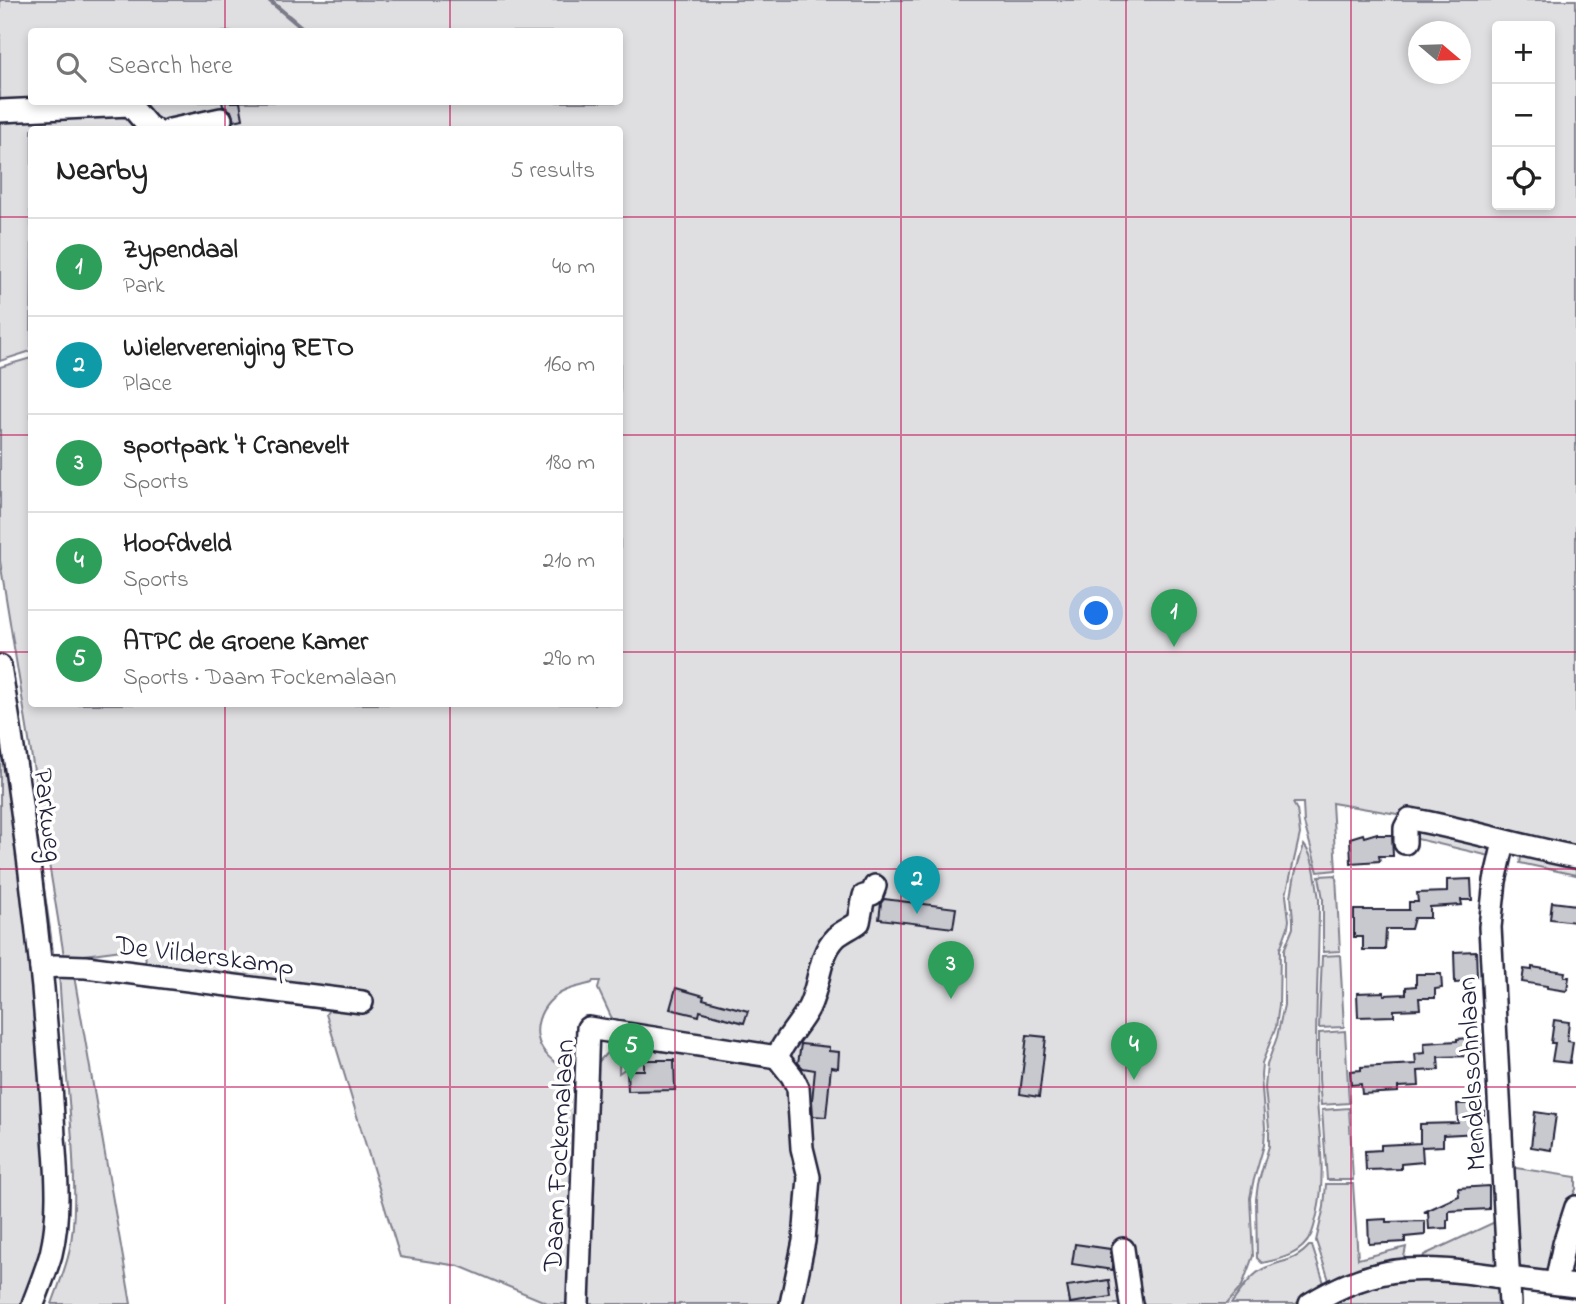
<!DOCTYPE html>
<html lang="en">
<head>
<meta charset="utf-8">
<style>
	body { margin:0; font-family:"Indie Flower",sans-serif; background:#f2f2f2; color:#222 }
	.controls { position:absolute; right:21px; top:21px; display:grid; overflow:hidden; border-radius:7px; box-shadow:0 4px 10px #0003 }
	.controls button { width:63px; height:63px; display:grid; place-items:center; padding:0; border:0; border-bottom:2px solid #e0e0e0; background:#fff; color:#222; font:35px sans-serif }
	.compass { position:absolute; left:1408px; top:21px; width:63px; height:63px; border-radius:50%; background:#fff; box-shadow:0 4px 10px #0003; rotate:109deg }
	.you { position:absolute; left:1097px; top:614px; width:24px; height:24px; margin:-18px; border:5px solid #fff; border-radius:50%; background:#1a73e8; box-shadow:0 0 0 10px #1a73e833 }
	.badge { display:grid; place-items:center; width:46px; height:46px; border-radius:50%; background:#d93025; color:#fff; font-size:23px; font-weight:700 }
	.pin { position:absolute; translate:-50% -58px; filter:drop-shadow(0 2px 4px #0008) }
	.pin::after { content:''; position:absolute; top:37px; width:24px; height:21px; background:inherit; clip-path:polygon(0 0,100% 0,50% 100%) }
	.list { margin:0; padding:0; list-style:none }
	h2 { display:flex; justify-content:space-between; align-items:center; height:91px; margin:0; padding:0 28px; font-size:30px }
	h2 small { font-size:23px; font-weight:400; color:#767676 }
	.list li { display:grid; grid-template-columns:46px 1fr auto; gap:21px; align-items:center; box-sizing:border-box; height:98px; padding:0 28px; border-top:2px solid #e0e0e0 }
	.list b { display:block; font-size:26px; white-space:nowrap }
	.list p { margin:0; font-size:23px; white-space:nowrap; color:#767676 }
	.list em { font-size:23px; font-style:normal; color:#767676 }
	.icon { flex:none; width:38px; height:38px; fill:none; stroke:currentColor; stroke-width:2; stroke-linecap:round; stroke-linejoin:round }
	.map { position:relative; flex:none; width:1576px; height:1304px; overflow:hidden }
	.search { position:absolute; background:#fff; box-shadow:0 4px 10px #0003; left:28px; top:28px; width:595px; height:77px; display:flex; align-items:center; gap:18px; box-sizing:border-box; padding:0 24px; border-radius:7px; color:#767676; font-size:26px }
	.panel { position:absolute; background:#fff; box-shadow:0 4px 10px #0003; left:28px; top:126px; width:595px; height:581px; border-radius:7px }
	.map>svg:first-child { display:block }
</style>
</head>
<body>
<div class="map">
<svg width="1576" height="1304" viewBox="0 0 1576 1304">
	<rect width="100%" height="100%" fill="#fff"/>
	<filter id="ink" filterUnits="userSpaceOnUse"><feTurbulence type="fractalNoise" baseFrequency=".0143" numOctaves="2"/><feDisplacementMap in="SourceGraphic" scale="14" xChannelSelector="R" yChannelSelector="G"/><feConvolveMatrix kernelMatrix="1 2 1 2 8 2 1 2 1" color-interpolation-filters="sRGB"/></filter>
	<g filter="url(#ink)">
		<g fill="#dfdfe2" stroke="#80808e" stroke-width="2" fill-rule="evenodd">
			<path d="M0,0H1576V850L1403,815L1332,803L1336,870L1318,872L1304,823L1303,803H1293L1297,810L1300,834L1286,895L1289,920L1288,927L1280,949L1279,1005L1276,1027L1262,1063L1261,1076L1265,1128L1264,1145L1253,1183L1250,1198L1253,1256L1242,1286L1227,1304H582L594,1067L620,1038L619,1073L637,1060L645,1033L614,1023L598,989L600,981H593L592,983C583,986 573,987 565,991C540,1001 527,1034 547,1055C555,1065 570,1069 577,1079L572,1304H550L459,1266L400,1257L326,1014L335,1002L146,968L145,947L69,957L64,956L0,561V367L31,358L32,704H620V130H32V206H30L32,230L31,351L0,361ZM1497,26H1550V205H1497ZM32,32H620V102H32ZM1418,32H1460V74H1418Z"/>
			<polygon points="0,698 16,807 49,1151 47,1234 25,1304 0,1304"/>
			<polygon points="1413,829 1492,842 1494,857 1413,838"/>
			<polygon points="37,841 50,929 53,952 52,961 49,961 32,842"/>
			<path d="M1304,845C1315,858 1316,882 1319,899C1319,958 1315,1017 1316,1076C1316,1123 1328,1168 1317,1215C1315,1222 1314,1229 1311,1235C1302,1254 1282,1259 1262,1263L1257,1258L1256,1199L1258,1184L1269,1146V1128L1265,1088L1267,1065L1277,1037L1284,1005V950L1293,928V920L1291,896L1295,874Z"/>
			<polygon points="1522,852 1576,864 1576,875 1520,863"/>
			<polygon points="1336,875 1340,951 1323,952 1323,899 1319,876"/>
			<polygon points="1340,955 1344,1027 1319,1028 1322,956"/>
			<path d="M73,970L131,1304H52C58,1287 65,1270 69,1253C77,1216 74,1176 72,1139C68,1084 62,1028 59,972Z"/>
			<polygon points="1345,1031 1349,1103 1321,1105 1319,1079 1319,1033"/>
			<polygon points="1349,1108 1353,1180 1327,1180 1322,1110"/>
			<polygon points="1509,1167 1576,1177 1576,1189 1568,1207 1548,1271 1543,1272 1517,1269"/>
			<polygon points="1326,1184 1353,1184 1358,1259 1406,1247 1404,1257 1402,1260 1330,1283 1316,1241 1324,1207"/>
			<polygon points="1499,1220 1499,1262 1496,1266 1423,1259 1424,1255"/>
			<path d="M1309,1246H1312L1325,1286L1295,1304H1231C1240,1292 1251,1274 1265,1268C1282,1260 1295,1262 1309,1246Z"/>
			<polygon points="1431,1276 1500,1287 1504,1304 1326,1304 1383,1280"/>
		</g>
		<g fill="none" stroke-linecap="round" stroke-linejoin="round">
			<polyline stroke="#7a7a88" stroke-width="4.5" points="269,0 301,27"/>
		</g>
		<g fill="#c8c8cf" stroke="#22223b" stroke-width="2">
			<polygon points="222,102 240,102 243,119 234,121 231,111 223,106"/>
			<polygon points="1377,833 1377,835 1392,835 1393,856 1379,856 1380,861 1351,863 1350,838 1363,834 1364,837"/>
			<polygon points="1471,879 1472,900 1461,900 1462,905 1430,907 1430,918 1414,918 1411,929 1386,929 1385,950 1363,950 1363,937 1354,937 1354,910 1409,910 1409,902 1418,902 1417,893 1447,892 1447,880"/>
			<polygon points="884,899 956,908 953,928 879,919 881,903"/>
			<polygon points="1552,902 1576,905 1575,922 1550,919"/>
			<polygon points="1476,951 1477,976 1471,976 1471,982 1455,983 1454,952"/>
			<polygon points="1532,967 1565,972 1564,977 1569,977 1567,991 1547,988 1547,986 1522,982 1524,969 1532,970"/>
			<polygon points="1416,974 1441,974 1442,988 1435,989 1435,998 1419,998 1420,1009 1394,1010 1394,1016 1358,1017 1357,993 1384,992 1384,995 1406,994 1406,987 1416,986"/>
			<polygon points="676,988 704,996 703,999 748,1011 744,1023 700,1011 699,1016 670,1009"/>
			<polygon points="1554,1020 1569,1022 1567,1041 1573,1042 1570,1063 1552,1061 1555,1043 1551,1043"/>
			<polygon points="1027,1035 1046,1037 1039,1097 1020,1094"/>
			<polygon points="1481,1037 1481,1052 1472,1053 1472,1056 1438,1057 1439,1070 1418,1071 1419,1086 1398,1087 1398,1092 1362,1094 1361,1084 1351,1085 1350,1071 1361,1070 1361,1067 1416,1064 1415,1054 1425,1053 1424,1043 1457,1041 1457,1039"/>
			<polygon points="801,1044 829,1047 829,1051 839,1052 838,1068 831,1067 826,1117 813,1116 812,1101 815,1070 803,1068 798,1063"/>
			<polygon points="644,1060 674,1060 675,1090 628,1091 627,1070 644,1070"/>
			<polygon points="1484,1103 1484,1115 1478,1116 1479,1133 1443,1135 1443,1146 1422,1147 1423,1162 1401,1164 1401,1169 1366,1170 1365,1151 1381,1150 1381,1145 1420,1143 1420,1124 1458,1123 1457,1104"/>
			<polygon points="1535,1112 1556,1115 1551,1150 1531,1147"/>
			<polygon points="1489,1186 1489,1209 1449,1211 1449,1220 1447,1220 1447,1228 1429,1229 1428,1212 1424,1212 1459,1196 1458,1188"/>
			<polygon points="1386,1219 1386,1222 1425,1221 1425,1235 1405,1237 1405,1242 1369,1244 1368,1220"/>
			<polygon points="1075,1244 1110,1249 1113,1270 1072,1264"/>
			<polygon points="1109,1280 1111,1297 1070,1303 1067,1286"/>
		</g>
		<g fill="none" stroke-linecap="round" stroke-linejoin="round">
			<g stroke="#22223b" stroke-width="26">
				<g id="minor">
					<polyline points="0,111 130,105 149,127 155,130"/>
					<polyline points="170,130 221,119"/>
					<path d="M0,666C18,773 32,880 43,988C47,1038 52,1087 54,1137C57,1175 60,1217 51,1254C46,1271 39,1288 33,1304"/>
					<polyline points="1504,842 1495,881 1490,927 1510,1304"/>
					<path d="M1405,843V828L1410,819C1466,829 1520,846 1576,857"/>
					<polyline points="41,968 56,966 86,967 362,1002"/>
					<polyline points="777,1057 792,1076 798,1088 802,1148 809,1177 804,1241 791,1304"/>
					<path d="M777,1057C785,1038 800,1025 809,1007C820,985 818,955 836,937C843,931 851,928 859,922L864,896L872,894L875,886"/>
					<polyline points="1123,1249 1131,1304"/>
					<polyline points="1556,1283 1564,1244 1576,1207"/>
					<polyline points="578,1304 588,1028 777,1057"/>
					<path d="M1310,1304C1379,1261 1425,1266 1501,1277C1526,1280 1551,1283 1576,1286"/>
				</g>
			</g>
			<use href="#minor" stroke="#fff" stroke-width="21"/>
		</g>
	</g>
	<path fill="none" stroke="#c2185b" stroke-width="2" stroke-opacity="0.55" d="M225,0V32M450,0V32M675,0V1304M901,0V1304M1126,0V1304M1351,0V1304M225,102V130M450,102V130M0,217H32M620,217H1576M0,435H32M620,435H1576M0,652H32M620,652H1576M225,704V1304M450,704V1304M0,869H1576M0,1087H1576"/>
	<g text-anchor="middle" stroke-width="7" stroke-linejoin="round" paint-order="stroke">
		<g font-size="28" fill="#22223b" stroke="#fff">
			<text transform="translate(50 815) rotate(83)" y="10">Parkweg</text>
			<text transform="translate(205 954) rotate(7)" y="10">De Vilderskamp</text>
			<text transform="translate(1470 1074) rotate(-93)" y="10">Mendelssohnlaan</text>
			<text transform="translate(557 1155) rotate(-87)" y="10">Daam Fockemalaan</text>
		</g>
	</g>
</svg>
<div class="controls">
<button>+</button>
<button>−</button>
<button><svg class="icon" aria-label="locate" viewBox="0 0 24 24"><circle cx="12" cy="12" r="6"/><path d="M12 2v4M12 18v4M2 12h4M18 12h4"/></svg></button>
</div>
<svg class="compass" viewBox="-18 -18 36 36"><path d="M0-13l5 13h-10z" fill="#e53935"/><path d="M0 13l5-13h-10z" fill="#767676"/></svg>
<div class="you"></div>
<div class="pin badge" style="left:1174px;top:647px;background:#2e9e5b">1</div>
<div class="pin badge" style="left:917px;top:914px;background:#0f9aa8">2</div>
<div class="pin badge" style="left:951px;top:999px;background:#2e9e5b">3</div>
<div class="pin badge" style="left:1134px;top:1080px;background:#2e9e5b">4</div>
<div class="pin badge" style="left:631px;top:1081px;background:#2e9e5b">5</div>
<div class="search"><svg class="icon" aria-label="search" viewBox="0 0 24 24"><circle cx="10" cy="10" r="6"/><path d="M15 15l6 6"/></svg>Search here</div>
<section class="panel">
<h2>Nearby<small>5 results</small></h2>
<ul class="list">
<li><span class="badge" style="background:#2e9e5b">1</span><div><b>Zypendaal</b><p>Park</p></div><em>40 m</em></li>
<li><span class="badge" style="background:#0f9aa8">2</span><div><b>Wielervereniging RETO</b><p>Place</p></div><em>160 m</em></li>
<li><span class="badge" style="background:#2e9e5b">3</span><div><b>sportpark 't Cranevelt</b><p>Sports</p></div><em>180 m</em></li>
<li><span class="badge" style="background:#2e9e5b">4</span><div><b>Hoofdveld</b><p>Sports</p></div><em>210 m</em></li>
<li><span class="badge" style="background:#2e9e5b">5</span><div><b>ATPC de Groene Kamer</b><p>Sports · Daam Fockemalaan</p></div><em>290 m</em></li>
</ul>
</section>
</div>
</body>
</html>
